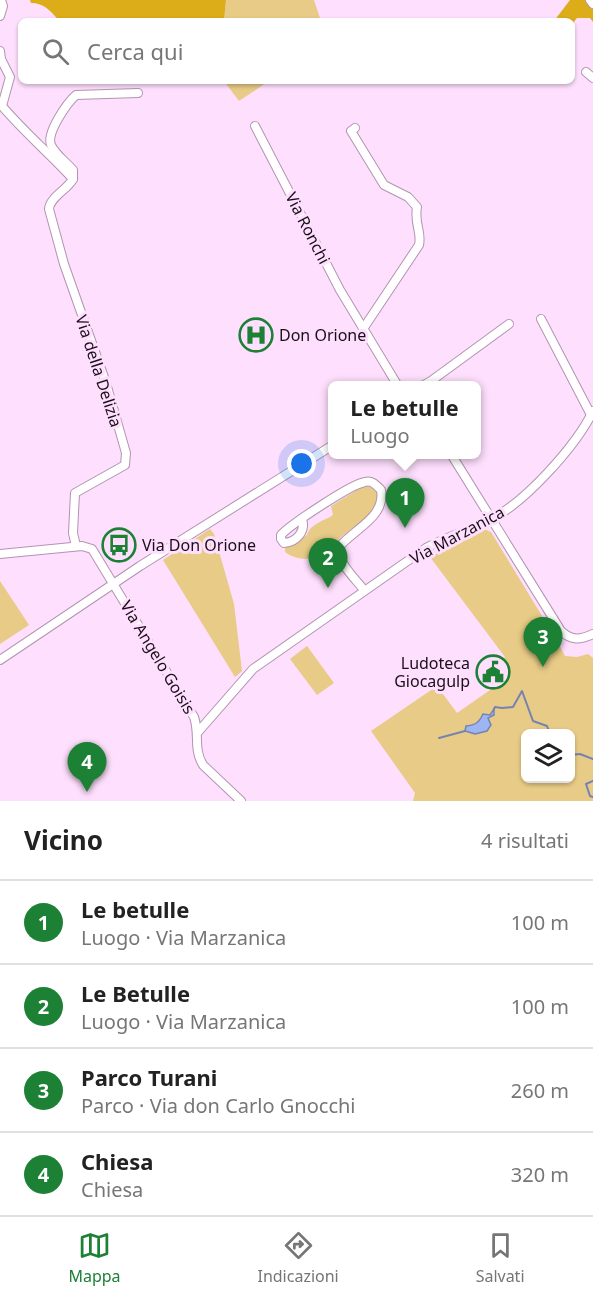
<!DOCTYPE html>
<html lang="it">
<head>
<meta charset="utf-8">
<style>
	body { margin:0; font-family:"Noto Sans",sans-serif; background:#f6f6f6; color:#222 }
	.controls { position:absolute; right:18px; bottom:18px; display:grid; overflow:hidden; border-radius:9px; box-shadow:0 2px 4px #0004 }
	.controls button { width:54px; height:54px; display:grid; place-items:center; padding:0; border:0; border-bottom:2px solid #e0e0e0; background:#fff; color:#222; font:30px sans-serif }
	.you { position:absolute; left:302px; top:464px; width:21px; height:21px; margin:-15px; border:4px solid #fff; border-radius:50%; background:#1a73e8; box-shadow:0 0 0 9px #1a73e833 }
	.badge { display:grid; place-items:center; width:39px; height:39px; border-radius:50%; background:#1c8135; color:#fff; font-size:20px; font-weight:700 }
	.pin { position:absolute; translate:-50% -50px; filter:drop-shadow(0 2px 3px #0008) }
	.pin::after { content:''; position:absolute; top:32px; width:21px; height:18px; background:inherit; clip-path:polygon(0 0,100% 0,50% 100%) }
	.popup { position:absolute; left:328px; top:381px; width:153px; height:78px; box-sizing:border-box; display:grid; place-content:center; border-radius:9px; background:#fff; filter:drop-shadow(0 2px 4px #0005); font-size:20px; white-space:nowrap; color:#767676 }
	.popup b { font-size:22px; color:#222 }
	.popup::after { content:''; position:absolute; left:50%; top:100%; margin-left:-12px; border:12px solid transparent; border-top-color:#fff }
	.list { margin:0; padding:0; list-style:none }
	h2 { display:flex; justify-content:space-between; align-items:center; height:78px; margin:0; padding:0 24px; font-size:26px }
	h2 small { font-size:20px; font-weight:400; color:#767676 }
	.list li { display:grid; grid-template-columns:39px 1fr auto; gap:18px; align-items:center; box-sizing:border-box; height:84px; padding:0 24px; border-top:2px solid #e0e0e0 }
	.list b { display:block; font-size:22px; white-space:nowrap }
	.list p { margin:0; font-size:20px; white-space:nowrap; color:#767676 }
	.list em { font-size:20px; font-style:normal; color:#767676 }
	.icon { flex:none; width:33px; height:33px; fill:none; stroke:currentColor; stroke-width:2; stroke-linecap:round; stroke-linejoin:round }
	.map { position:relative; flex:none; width:593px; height:801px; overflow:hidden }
	.search { position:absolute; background:#fff; box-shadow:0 2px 4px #0004; left:18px; right:18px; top:18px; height:66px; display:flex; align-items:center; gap:15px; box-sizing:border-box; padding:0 21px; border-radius:9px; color:#767676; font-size:22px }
	.sheet { height:414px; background:#fff }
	nav { display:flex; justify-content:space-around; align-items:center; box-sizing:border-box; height:84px; border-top:2px solid #e0e0e0; background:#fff; font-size:16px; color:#767676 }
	nav a { display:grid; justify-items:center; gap:3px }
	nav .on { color:#1c8135 }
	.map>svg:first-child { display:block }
</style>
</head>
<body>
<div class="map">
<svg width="593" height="801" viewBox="0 0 593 801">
	<rect width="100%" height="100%" fill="#fedffd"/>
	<g fill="#e8cb86" fill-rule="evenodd">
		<polygon points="226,0 314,0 321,21 224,21"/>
		<polygon points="224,81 269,81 239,101"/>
		<path d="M365,485L375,489L378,493C376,523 346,526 332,547L333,552C317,559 300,563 285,552V548L307,535C310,524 324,521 333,515L331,506Z"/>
		<polygon points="210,529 214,534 234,604 242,671 235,677 163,560"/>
		<path d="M484,529L491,532L553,634L552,638L558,643L565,656L577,657L588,654L593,658V801H413L415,793L371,731L437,686L457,713L490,690L481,677L505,657L430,557L447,548L450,544ZM526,734H570V778H526Z"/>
		<polygon points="0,581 29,625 0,644"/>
		<polygon points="307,646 334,683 317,695 290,659"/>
	</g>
	<g fill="#dcac19">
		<path d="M30,0H226L224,21H59C51,11 44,3 31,3Z"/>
		<polygon points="570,0 585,0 593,9 593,22 590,18 577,18 572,24 572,21 554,21"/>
	</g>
	<path fill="#9db5f2" stroke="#7583b1" stroke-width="1.5" d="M494,709V715L488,718L491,725L487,731L475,734L465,731L466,726C475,725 479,723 483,714L490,715Z"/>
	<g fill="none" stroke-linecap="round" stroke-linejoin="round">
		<g stroke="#7583b1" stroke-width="2">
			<polyline points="494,709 495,707 502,708 513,707 522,691 533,721 547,726 550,734"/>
			<polyline points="439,738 465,731"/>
			<polyline points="570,755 580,754 593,759"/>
			<polyline points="593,781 586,784 590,796 593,797"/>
		</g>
		<g stroke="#b294b1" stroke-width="10">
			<g id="minor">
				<polyline points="590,0 593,4"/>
				<polyline points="0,16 3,6 1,0"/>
				<path d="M0,51L1,59L10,77L2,106C24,132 50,154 73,179C67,190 50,197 49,209L64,264L106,383L126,453L125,465L75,493L73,533L76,546"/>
				<polyline points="586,72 593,78"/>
				<polyline points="255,126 340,290 398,386"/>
				<path d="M355,128L351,131L384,185L408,197L417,207C414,225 422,231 419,245L363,329"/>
				<path d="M73,179V170C66,162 55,154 51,145C46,133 67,103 76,95L138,93"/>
				<polyline points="541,319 591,415"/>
				<polyline points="422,386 431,381 509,324"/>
				<path d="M451,454L561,631C572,641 580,640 593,634"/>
				<path d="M302,519C306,531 297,542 284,543L281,539V535C290,525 351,484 365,482C372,480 376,485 381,490C386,517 354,529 339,547C338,564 355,578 364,590"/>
				<path d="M0,554L82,546L92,549L194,717C200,734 193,749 203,765L241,801"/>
				<polyline points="0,660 140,566 333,445"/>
				<path d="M198,732L253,669L426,548C446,537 468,531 489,520C524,504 576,446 593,411"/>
			</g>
		</g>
		<use href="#minor" stroke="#fff" stroke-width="8"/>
	</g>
	<defs>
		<g id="hospital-ring" transform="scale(1.725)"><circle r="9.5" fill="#fedffd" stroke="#1c8135" stroke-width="1.5"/><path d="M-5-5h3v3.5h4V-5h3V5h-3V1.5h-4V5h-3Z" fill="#1c8135"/></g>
		<g id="bus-ring" transform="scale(1.725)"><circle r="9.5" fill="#fedffd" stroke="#1c8135" stroke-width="1.5"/><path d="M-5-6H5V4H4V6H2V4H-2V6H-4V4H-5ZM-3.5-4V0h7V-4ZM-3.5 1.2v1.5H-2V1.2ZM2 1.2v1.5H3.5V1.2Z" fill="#1c8135"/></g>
		<g id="civic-ring" transform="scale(1.725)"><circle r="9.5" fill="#fedffd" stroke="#1c8135" stroke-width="1.5"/><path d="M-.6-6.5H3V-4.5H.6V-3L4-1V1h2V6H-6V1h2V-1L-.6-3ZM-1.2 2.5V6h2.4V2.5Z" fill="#1c8135"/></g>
	</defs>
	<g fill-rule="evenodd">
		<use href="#hospital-ring" x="256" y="335"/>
		<use href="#bus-ring" x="119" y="545"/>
		<use href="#civic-ring" x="493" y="672"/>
	</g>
	<g text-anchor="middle" stroke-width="6" stroke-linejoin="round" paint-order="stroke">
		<g font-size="16" fill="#190f19" stroke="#fedffd">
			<text transform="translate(308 228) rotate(63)" y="6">Via Ronchi</text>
			<text transform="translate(99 371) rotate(72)" y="6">Via della Delizia</text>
			<text transform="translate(457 535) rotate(-28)" y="6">Via Marzanica</text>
			<text transform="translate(158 657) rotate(59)" y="6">Via Angelo Goisis</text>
		</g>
		<g font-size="16" fill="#190f19" stroke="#fedffd" text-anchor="start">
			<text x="279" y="341">Don Orione</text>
			<text x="142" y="551">Via Don Orione</text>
			<text x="470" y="669" text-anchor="end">Ludoteca<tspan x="470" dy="18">Giocagulp</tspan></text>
		</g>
	</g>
</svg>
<div class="controls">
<button><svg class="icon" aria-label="layers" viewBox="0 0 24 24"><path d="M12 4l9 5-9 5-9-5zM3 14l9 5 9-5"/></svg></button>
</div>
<div class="you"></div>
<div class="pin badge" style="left:405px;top:528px">1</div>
<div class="popup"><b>Le betulle</b>Luogo</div>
<div class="pin badge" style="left:328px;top:588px">2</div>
<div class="pin badge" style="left:543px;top:667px">3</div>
<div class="pin badge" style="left:87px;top:792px">4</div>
<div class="search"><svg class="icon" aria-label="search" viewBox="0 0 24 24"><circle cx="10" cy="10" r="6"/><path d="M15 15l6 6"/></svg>Cerca qui</div>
</div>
<section class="sheet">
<h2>Vicino<small>4 risultati</small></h2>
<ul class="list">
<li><span class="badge">1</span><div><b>Le betulle</b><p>Luogo · Via Marzanica</p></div><em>100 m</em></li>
<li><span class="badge">2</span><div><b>Le Betulle</b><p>Luogo · Via Marzanica</p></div><em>100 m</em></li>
<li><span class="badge">3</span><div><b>Parco Turani</b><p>Parco · Via don Carlo Gnocchi</p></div><em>260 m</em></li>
<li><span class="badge">4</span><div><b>Chiesa</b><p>Chiesa</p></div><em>320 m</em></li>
</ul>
</section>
<nav>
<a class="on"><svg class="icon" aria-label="map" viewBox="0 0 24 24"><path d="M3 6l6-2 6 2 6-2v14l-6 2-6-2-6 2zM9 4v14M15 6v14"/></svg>Mappa</a>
<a><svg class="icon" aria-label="directions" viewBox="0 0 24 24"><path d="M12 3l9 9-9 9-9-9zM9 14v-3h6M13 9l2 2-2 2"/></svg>Indicazioni</a>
<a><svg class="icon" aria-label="saved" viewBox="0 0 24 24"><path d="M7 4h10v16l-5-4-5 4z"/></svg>Salvati</a>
</nav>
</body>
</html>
